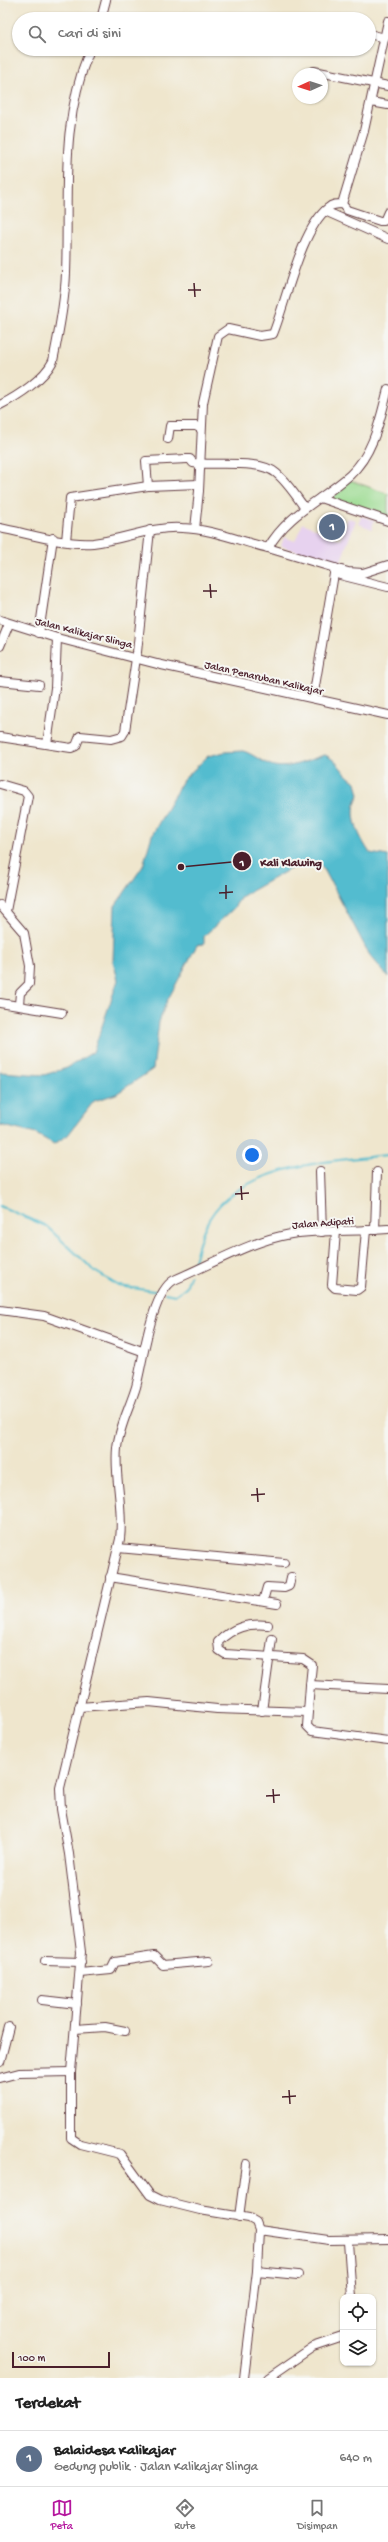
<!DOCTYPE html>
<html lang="id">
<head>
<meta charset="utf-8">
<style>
	body { margin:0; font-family:"Gochi Hand",sans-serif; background:#f6f6f6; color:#222 }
	.controls { position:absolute; right:12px; bottom:12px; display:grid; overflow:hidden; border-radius:8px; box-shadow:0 1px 3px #0004 }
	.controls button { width:36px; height:36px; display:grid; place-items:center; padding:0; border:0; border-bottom:1px solid #e0e0e0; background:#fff; color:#222; font:20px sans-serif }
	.compass { position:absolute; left:292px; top:68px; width:36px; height:36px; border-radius:50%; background:#fff; box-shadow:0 1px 3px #0004; rotate:267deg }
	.scale { position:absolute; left:12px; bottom:10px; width:98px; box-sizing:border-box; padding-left:4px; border:2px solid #4a1f2b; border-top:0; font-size:11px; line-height:14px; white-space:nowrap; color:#4a1f2b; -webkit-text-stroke:3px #f6f6f2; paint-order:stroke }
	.you { position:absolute; left:252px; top:1155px; width:14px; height:14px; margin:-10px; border:3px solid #fff; border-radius:50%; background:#1a73e8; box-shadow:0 0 0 6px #1a73e833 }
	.badge { display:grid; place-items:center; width:26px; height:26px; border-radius:50%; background:#b5179e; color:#fff; font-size:13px; font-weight:700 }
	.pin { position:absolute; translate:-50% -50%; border:2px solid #fff; box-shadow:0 1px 4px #0006 }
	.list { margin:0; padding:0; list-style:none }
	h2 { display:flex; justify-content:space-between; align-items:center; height:52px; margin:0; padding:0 16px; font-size:17px }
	h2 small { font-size:13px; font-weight:400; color:#767676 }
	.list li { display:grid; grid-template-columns:26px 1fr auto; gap:12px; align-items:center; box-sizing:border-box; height:56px; padding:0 16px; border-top:1px solid #e0e0e0 }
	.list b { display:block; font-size:15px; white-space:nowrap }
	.list p { margin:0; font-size:13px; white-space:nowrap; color:#767676 }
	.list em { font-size:13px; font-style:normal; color:#767676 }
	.icon { flex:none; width:22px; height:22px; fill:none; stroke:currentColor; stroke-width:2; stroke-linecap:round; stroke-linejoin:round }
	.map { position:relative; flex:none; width:388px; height:2378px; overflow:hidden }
	.search { position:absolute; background:#fff; box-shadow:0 1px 3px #0004; left:12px; right:12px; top:12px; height:44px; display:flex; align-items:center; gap:10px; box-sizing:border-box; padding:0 14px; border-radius:22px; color:#767676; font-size:15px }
	.sheet { height:108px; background:#fff }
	nav { display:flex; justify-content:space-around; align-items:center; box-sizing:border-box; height:56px; border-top:1px solid #e0e0e0; background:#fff; font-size:11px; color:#767676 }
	nav a { display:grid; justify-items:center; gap:2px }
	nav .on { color:#b5179e }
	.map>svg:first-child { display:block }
</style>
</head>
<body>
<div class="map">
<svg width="388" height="2378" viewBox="0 0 388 2378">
	<rect width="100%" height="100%" fill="#f6f6f2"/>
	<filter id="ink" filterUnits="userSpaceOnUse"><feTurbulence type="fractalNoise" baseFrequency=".025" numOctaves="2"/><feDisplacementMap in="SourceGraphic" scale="8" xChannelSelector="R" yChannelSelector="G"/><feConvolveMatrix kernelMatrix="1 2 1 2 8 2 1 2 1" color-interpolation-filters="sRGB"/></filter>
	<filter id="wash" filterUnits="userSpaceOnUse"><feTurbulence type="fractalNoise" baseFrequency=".012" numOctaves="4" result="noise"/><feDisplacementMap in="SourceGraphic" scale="16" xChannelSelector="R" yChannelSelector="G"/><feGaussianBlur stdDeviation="0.9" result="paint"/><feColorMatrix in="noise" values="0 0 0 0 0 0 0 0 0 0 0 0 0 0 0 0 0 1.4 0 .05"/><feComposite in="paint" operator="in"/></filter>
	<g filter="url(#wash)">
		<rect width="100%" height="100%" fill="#efe6cd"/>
		<g fill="#e7d2ef">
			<polygon points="361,516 374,520 372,529 359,524"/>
			<polygon points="348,518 356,520 339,566 281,546 284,537 295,541 303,523 340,540"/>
		</g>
		<polygon fill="#9bdb91" stroke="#727d5e" points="350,480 388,494 388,519 329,498"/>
		<path fill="#52bccf" stroke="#4e6e7d" d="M243,751C254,754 262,763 274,766C289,770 310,759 325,755C340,761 342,775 356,782L359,795C347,813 359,837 370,853L388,856V977L369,954L325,871L317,862H309L290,869L249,892L241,897L233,909L204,936V944L197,945L166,1003L159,1022L153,1069L116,1094L94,1101L68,1135L54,1144L36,1134L0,1125V1072L44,1075L67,1068L93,1052L118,980L113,961L115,906L143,866L152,835L183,780L208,756L225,752Z"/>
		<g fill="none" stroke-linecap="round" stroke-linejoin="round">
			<g stroke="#52bccf" stroke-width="2">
				<polyline points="0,1206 46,1226 96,1272 119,1286 160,1292"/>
				<path d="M192,1268C196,1255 199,1240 205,1227C233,1165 330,1161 388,1155"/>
				<polyline points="165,1293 175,1295 186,1287 190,1276"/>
			</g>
		</g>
	</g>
	<g filter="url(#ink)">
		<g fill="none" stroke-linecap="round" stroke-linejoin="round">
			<g stroke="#633d43" stroke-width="10">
				<g id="minor">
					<polyline points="101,19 106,0"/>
					<polyline points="388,21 364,131 342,204 347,210 380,221 384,221 388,212"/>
					<polyline points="369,34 385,38"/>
					<polyline points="314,71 388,86"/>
					<polyline points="371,102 388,105"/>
					<polyline points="325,211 388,239"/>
					<path d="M0,405C18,396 44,379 53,361C59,332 65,302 66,273C69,193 59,126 90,49"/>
					<polyline points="168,439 170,426 196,426 201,429"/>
					<path d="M148,486L146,461L187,459H190L193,463C215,466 259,459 276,473C287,482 296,496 304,507"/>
					<polyline points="320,498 388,521"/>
					<path d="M0,528C30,534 63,545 93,543C123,540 151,526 182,528C211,529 240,541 268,548C287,514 322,500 350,475C374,453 380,419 388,389"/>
					<path d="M195,529L199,491L203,403L218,336L228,329L260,336L273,334C286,302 301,229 328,208C332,204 337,204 342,204"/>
					<polyline points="66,541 70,498 148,486 199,484"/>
					<polyline points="268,548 348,572 363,573 388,565"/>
					<polyline points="340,575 388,587"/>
					<polyline points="0,620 57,638 157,664 388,715"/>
					<polyline points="39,633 53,538"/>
					<polyline points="0,646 9,624"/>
					<polyline points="0,681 39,685"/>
					<polyline points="313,698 335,568"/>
					<polyline points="0,737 71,748 76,746 80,736 111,739 122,736 125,731 137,652 150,530"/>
					<polyline points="47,744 55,688 57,638"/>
					<polyline points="0,784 24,791 28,796 6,911"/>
					<polyline points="0,905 24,933 30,966 29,984 20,993 19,1004"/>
					<polyline points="0,1003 62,1013"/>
					<polyline points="320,1171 322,1232"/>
					<polyline points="375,1230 377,1172"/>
					<polyline points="336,1231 332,1285 335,1288 357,1290 361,1287 366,1230"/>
					<polyline points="0,1310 44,1316 142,1351"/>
					<polyline points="118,1548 284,1563"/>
					<polyline points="110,1577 277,1604"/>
					<polyline points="263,1601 267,1587 284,1588 289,1586 291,1577"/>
					<path d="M268,1625C248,1623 233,1627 218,1642L219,1650L225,1654L303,1659L312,1665L310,1685"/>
					<polyline points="79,1707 149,1702 217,1709 308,1712 310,1685 388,1689"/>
					<polyline points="262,1711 272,1639"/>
					<polyline points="308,1712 307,1726 312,1731 388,1741"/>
					<polyline points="45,1961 81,1962"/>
					<polyline points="80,1973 111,1970 115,1962 154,1956 163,1965 209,1961"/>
					<polyline points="42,2000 77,2004"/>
					<polyline points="75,2029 105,2027 125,2031"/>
					<polyline points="0,2062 9,2027"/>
					<polyline points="0,2078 19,2073 71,2072"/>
					<polyline points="239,2217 246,2164"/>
					<polyline points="259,2230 329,2240 388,2239"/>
					<polyline points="348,2242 352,2297"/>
					<polyline points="257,2271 298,2275"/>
					<path d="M244,2378L257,2271L259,2230L256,2222L249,2218L200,2210L160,2200L150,2195L120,2154L80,2144L71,2138V2072L81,1952L69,1854L61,1809L60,1788L120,1539C124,1507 114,1477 117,1448C119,1427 130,1407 136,1387C143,1362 151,1293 174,1280C212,1264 250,1241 291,1234C323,1229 356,1232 388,1229"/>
					<polyline points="268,2378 313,2347 343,2337"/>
				</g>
			</g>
			<use href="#minor" stroke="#fff" stroke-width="8"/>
		</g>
	</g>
	<path fill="none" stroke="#4a1f2b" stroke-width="1.5" d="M194,283L195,297M188,290H201M210,584L211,598M203,591H217M226,885V899M219,893L233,892M241,1186L242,1200M235,1194L249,1193M257,1488L258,1502M251,1495L265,1494M273,1789L274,1803M266,1796L280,1795M289,2090L290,2104M282,2097L296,2096"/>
	<g text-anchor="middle" stroke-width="4" stroke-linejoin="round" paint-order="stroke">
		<g font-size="11" fill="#4a1f2b" stroke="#f6f6f2">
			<text transform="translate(84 632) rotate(14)" y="4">Jalan Kalikajar Slinga</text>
			<text transform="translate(264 677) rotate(13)" y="4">Jalan Penaruban Kalikajar</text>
			<text transform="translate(323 1222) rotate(-4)" y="4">Jalan Adipati</text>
		</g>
	</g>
	<path fill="none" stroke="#4a1f2b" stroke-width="1.5" d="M181 867L242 861"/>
	<g fill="#4a1f2b" stroke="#f6f6f2" stroke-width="1.5">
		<circle cx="181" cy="867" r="4"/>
		<circle cx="242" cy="861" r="10"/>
	</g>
	<g font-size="12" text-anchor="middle" font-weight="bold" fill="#fff">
		<text x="242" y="866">1</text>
	</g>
	<g font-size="12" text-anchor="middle" font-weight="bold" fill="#4a1f2b" stroke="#f6f6f2" stroke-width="4" stroke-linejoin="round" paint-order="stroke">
		<text x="291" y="866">Kali Klawing</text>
	</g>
</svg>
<div class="controls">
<button><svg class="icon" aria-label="locate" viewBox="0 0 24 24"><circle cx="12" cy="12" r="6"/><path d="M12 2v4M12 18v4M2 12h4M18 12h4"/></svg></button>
<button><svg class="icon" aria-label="layers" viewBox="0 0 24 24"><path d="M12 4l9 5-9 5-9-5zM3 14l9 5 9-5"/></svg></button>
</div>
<svg class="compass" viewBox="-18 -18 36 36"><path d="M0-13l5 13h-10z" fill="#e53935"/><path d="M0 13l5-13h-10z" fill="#767676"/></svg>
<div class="scale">100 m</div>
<div class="you"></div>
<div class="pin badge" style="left:332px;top:527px;background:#5c6f8a">1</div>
<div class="search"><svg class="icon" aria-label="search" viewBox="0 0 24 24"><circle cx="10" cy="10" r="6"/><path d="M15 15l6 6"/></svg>Cari di sini</div>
</div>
<section class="sheet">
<h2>Terdekat<small></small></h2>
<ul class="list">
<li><span class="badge" style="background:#5c6f8a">1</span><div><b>Balaidesa Kalikajar</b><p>Gedung publik · Jalan Kalikajar Slinga</p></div><em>640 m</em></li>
</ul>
</section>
<nav>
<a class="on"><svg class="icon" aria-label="map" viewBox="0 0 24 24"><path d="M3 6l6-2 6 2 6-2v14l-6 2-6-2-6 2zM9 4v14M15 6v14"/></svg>Peta</a>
<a><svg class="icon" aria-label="directions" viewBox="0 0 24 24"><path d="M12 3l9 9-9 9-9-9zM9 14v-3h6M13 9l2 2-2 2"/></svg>Rute</a>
<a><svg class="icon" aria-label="saved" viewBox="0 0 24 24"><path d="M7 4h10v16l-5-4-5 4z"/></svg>Disimpan</a>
</nav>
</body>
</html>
